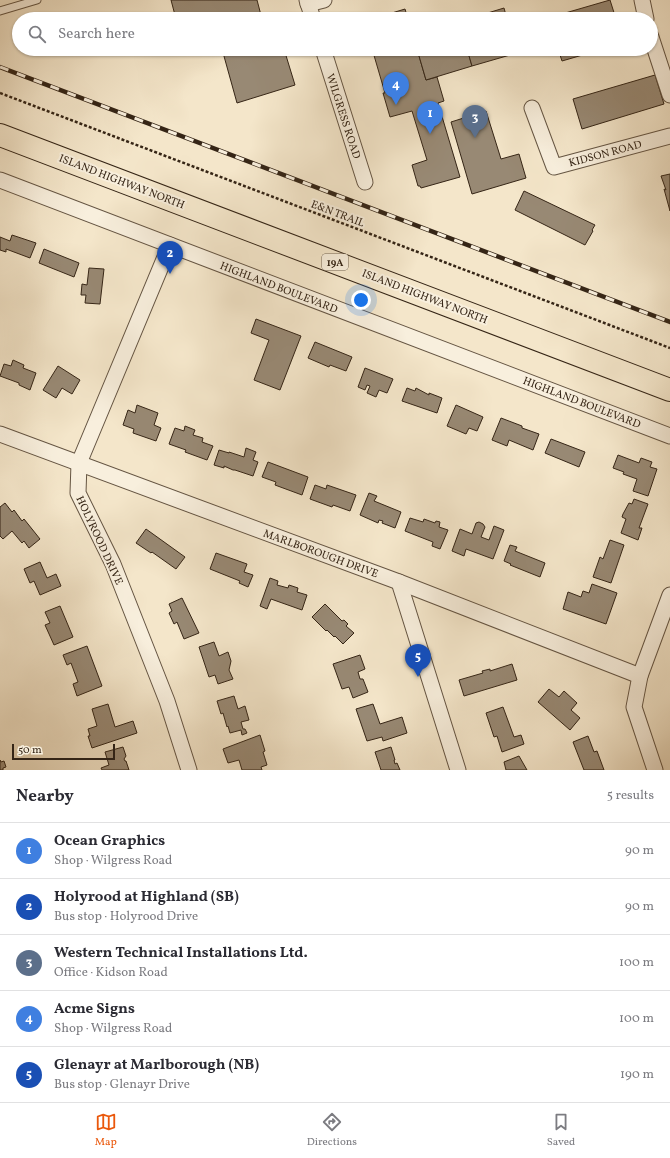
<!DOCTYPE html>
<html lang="en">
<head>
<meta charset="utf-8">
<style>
	body { margin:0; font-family:Vollkorn,serif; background:#f2f2f3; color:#2b2b33 }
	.scale { position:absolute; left:12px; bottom:10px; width:103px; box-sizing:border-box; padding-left:4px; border:2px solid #352516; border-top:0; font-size:11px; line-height:14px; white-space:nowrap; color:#352516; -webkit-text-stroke:3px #f8efdd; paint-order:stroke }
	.you { position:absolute; left:361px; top:300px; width:14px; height:14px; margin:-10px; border:3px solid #fff; border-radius:50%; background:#1a73e8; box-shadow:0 0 0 6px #1a73e833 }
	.badge { display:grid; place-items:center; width:26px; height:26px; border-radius:50%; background:#ea580c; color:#fff; font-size:13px; font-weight:700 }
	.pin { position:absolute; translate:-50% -33px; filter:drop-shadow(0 1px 2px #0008) }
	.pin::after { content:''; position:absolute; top:21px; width:14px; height:12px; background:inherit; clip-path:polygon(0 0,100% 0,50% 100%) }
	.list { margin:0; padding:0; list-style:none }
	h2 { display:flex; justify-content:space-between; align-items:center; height:52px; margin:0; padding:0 16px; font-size:17px }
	h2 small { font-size:13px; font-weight:400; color:#7c7c81 }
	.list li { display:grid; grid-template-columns:26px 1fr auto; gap:12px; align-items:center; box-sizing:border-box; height:56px; padding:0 16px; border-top:1px solid #e1e1e2 }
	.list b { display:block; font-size:15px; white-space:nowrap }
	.list p { margin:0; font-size:13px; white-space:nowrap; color:#7c7c81 }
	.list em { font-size:13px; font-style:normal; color:#7c7c81 }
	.icon { flex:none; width:22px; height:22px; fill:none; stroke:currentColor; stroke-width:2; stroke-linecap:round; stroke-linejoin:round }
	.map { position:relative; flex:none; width:670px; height:770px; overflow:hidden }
	.search { position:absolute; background:#fff; box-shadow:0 1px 3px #0004; left:12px; right:12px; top:12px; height:44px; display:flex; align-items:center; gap:10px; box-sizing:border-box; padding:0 14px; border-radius:22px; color:#7c7c81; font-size:15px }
	.sheet { height:332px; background:#fff }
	nav { display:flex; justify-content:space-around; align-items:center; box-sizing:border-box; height:56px; border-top:1px solid #e1e1e2; background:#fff; font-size:11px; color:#7c7c81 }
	nav a { display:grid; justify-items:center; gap:2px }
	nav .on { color:#ea580c }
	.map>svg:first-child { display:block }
</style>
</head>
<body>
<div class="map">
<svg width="670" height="770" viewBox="0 0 670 770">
	<rect width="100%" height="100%" fill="#f4e6ca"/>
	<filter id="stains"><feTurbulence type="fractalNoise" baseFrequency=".005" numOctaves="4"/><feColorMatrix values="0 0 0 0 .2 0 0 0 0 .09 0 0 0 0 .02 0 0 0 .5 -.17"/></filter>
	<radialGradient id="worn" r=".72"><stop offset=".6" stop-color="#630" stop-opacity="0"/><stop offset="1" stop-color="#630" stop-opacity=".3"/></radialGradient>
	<g fill="#988974" stroke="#352516">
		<polygon points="171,0 257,0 262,19 176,19"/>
		<polygon points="610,0 616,19 549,19 548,18"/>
		<polygon points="504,8 507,19 468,19"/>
		<polygon points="405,9 408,19 372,19"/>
		<polygon points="222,49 284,49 295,85 237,103"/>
		<polygon points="366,49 417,49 426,80 437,77 444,101 438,103 460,177 421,188 420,186 418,186 412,165 427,160 412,111 390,117 383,93 385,93 373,52 367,54"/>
		<polygon points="417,49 467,49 472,66 426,80"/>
		<polygon points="467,49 516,49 517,53 472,66"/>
		<polygon points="558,49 603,49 562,61"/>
		<polygon points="655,75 664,104 582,129 573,99"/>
		<polygon points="486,111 501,159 519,154 526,178 472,194 451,122"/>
		<polygon points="670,174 670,211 664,189 666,190 661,176"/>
		<polygon points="524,191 595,225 592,230 593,231 585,245 515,210"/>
		<polygon points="12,235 36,243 30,258 6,249 6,252 0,250 0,237 10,241"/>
		<polygon points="44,249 79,263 74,277 39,263"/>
		<polygon points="89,268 104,269 100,304 85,303 86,295 81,295 82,284 87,285"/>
		<polygon points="256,319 301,336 280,390 254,380 269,340 251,333"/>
		<polygon points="315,342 352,357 346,371 330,365 329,367 308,358"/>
		<polygon points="13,360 24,365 23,368 36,373 30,390 19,385 19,383 0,376 4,364 11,366"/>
		<polygon points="58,366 80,380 72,394 62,388 56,398 43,390"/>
		<polygon points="365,368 393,379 387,393 379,390 376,397 367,393 370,386 367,385 365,390 358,387"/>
		<polygon points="407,388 415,391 416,388 429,395 429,393 442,398 437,413 402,401"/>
		<polygon points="137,405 158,413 154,425 161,428 156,441 133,433 134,429 123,425 128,410 135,413"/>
		<polygon points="456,405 483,417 477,431 469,428 466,434 447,426"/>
		<polygon points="501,418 522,426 522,428 539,434 533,450 509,440 507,446 492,440"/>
		<polygon points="185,426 195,430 193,435 203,438 202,442 213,446 207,460 185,452 186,450 169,444 175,428 184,431"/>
		<polygon points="551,439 585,452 579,467 545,453"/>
		<polygon points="246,448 256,452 253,460 258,462 253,476 235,470 233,470 224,466 224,468 214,465 219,450 229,453 229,452 244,457"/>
		<polygon points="618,455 639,463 641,458 652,462 650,467 657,469 648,496 633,491 637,479 623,474 624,472 613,468"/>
		<polygon points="268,462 308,477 302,495 275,485 276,482 262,477"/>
		<polygon points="315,485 326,489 327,485 356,495 350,511 333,505 332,507 310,499"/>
		<polygon points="369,493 377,496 374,501 401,512 395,528 382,523 383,521 379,520 378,523 360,515"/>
		<polygon points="634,499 648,504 639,528 642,528 638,540 621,533 626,519 622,517 623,514 629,503 632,504"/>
		<polygon points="5,503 12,512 14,510 22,521 24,519 40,539 29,548 24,541 22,543 12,531 3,539 0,536 0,507"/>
		<polygon points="410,518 423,522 424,519 435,523 436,521 440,522 439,527 448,530 440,549 432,546 433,542 405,531"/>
		<polygon points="479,522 483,524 485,527 481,537 489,540 494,526 504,530 493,559 466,549 464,556 452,551 460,529 472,534 476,523"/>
		<polygon points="146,529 185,557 176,569 152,552 151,553 136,543"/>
		<polygon points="610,540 624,545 611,583 593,577 600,557 603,559"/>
		<polygon points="510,545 517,547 515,551 545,563 540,577 510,565 511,564 504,561"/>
		<polygon points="216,553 247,564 244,572 253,575 248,587 239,583 240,581 210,569"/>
		<polygon points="40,562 47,578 56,574 61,586 40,595 34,581 30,583 24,569"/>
		<polygon points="270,578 278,581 277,585 288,588 289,585 298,588 297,592 307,595 302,610 271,599 267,609 260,606"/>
		<polygon points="592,584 617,593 606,624 563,609 568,592 581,597 583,591 589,593"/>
		<polygon points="182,598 199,633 184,639 177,622 174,624 169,613 172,611 169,604"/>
		<polygon points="325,604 342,621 344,620 348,624 346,626 354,633 343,644 335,636 334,637 327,630 326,631 312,617"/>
		<polygon points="60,606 73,637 54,645 45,625 50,623 45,612"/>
		<polygon points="214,642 219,656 228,652 231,661 229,670 233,679 218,684 215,675 209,677 199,647"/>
		<polygon points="87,646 102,686 77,696 73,684 78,682 71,663 67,665 63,655"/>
		<polygon points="360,655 365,669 358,672 360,679 363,679 368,692 353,698 349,687 342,689 333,664"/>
		<polygon points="512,664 517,680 464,696 459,680 483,673 482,671 490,669 490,671"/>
		<polygon points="549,689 559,697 564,691 577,703 571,710 580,718 570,730 538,702"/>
		<polygon points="234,696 238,709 245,706 249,720 241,722 243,729 245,729 247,733 242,735 241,730 230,733 228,726 227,727 223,713 221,714 217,701"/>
		<polygon points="108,704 115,727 133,721 137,733 92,748 88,736 90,736 88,729 97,726 92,709"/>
		<polygon points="373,704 380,724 402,717 407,733 383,741 382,737 367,741 356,709"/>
		<polygon points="503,707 514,737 521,735 524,744 502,752 497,736 494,737 486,713"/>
		<polygon points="260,735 265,751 263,752 267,765 261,767 262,770 242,770 239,760 228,763 223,749"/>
		<polygon points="588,736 594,752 597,751 604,770 584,770 573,742"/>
		<polygon points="123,747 126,756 124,759 125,761 126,761 129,770 102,770 101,768 109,765 105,752"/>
		<polygon points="391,747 395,760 394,760 395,764 397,763 400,770 381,770 375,752"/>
		<polygon points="519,756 527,770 506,770 504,762"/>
		<polygon points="0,760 1,762 4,761 6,767 3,768 3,770 0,770"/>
	</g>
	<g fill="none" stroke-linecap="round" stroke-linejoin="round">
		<g stroke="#655543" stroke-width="9">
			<polyline id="service" points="0,11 37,0"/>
		</g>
		<g stroke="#655543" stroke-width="17">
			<g id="minor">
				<polyline points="307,0 313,19"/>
				<polyline points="642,0 646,19"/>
				<polyline points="308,4 324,0"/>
				<polyline points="651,37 670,95"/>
				<polyline points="323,49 365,182"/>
				<polyline points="532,108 554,167 670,136"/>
				<polyline points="0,180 670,436"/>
				<polyline points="170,245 79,463 78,493 113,564 167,701 189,770"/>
				<polyline points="0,434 399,582 640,676"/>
				<polyline points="399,582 458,770"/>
				<polyline points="655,770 634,707 640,676 670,595"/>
			</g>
		</g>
		<g stroke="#352516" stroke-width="24">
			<polyline id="primary" points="0,135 670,390"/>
		</g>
		<polyline stroke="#352516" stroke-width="2.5" stroke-dasharray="3 2" stroke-linecap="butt" points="0,93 670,348"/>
		<use href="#service" stroke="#f8efdd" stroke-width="7"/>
		<use href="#minor" stroke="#f8efdd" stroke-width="15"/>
		<use href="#primary" stroke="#f4e6ca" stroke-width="22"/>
		<g stroke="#352516" stroke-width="4.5">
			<polyline id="rail" points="0,67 670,322"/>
		</g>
		<use href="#rail" stroke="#f8efdd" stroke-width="3" stroke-dasharray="9" stroke-linecap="butt"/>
	</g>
	<g text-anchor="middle" stroke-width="4" stroke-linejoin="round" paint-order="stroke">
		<rect fill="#f8efdd" stroke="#706252" stroke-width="1" x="322" y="254" width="26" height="16" rx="3"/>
		<g font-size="10" font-weight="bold" fill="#352516">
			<text x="335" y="266">19A</text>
		</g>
		<g font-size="11" fill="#352516" stroke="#f8efdd">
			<text transform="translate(344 116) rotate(72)" y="4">WILGRESS ROAD</text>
			<text transform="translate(605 153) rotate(-15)" y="4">KIDSON ROAD</text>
			<text transform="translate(122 181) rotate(21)" y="4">ISLAND HIGHWAY NORTH</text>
			<text transform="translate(338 213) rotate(21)" y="4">E&amp;N TRAIL</text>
			<text transform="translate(279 287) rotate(21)" y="4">HIGHLAND BOULEVARD</text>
			<text transform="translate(425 296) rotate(21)" y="4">ISLAND HIGHWAY NORTH</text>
			<text transform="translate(582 402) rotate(21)" y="4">HIGHLAND BOULEVARD</text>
			<text transform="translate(100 540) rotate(65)" y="4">HOLYROOD DRIVE</text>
			<text transform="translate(321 553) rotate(20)" y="4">MARLBOROUGH DRIVE</text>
		</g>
	</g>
	<rect width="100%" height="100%" filter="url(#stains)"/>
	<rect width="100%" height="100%" fill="url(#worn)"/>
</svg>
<div class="scale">50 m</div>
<div class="you"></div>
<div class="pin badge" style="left:430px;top:134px;background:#3f7fe0">1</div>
<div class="pin badge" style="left:170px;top:274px;background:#1a4fb4">2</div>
<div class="pin badge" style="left:475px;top:138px;background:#5c6f8a">3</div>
<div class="pin badge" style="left:396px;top:105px;background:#3f7fe0">4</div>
<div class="pin badge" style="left:418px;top:677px;background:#1a4fb4">5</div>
<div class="search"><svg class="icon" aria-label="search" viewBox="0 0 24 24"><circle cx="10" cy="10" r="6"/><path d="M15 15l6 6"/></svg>Search here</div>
</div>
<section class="sheet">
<h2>Nearby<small>5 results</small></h2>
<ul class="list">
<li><span class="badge" style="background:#3f7fe0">1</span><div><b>Ocean Graphics</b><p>Shop · Wilgress Road</p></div><em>90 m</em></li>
<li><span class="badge" style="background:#1a4fb4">2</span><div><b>Holyrood at Highland (SB)</b><p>Bus stop · Holyrood Drive</p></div><em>90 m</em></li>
<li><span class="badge" style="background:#5c6f8a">3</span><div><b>Western Technical Installations Ltd.</b><p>Office · Kidson Road</p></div><em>100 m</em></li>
<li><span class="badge" style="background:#3f7fe0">4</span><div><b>Acme Signs</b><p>Shop · Wilgress Road</p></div><em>100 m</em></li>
<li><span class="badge" style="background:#1a4fb4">5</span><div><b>Glenayr at Marlborough (NB)</b><p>Bus stop · Glenayr Drive</p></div><em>190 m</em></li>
</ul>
</section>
<nav>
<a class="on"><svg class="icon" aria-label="map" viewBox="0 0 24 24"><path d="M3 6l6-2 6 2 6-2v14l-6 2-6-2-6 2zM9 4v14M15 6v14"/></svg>Map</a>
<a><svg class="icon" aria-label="directions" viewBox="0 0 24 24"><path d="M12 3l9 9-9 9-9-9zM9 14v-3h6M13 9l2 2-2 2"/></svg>Directions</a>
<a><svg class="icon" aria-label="saved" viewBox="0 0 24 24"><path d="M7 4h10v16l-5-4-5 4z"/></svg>Saved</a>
</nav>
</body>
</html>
